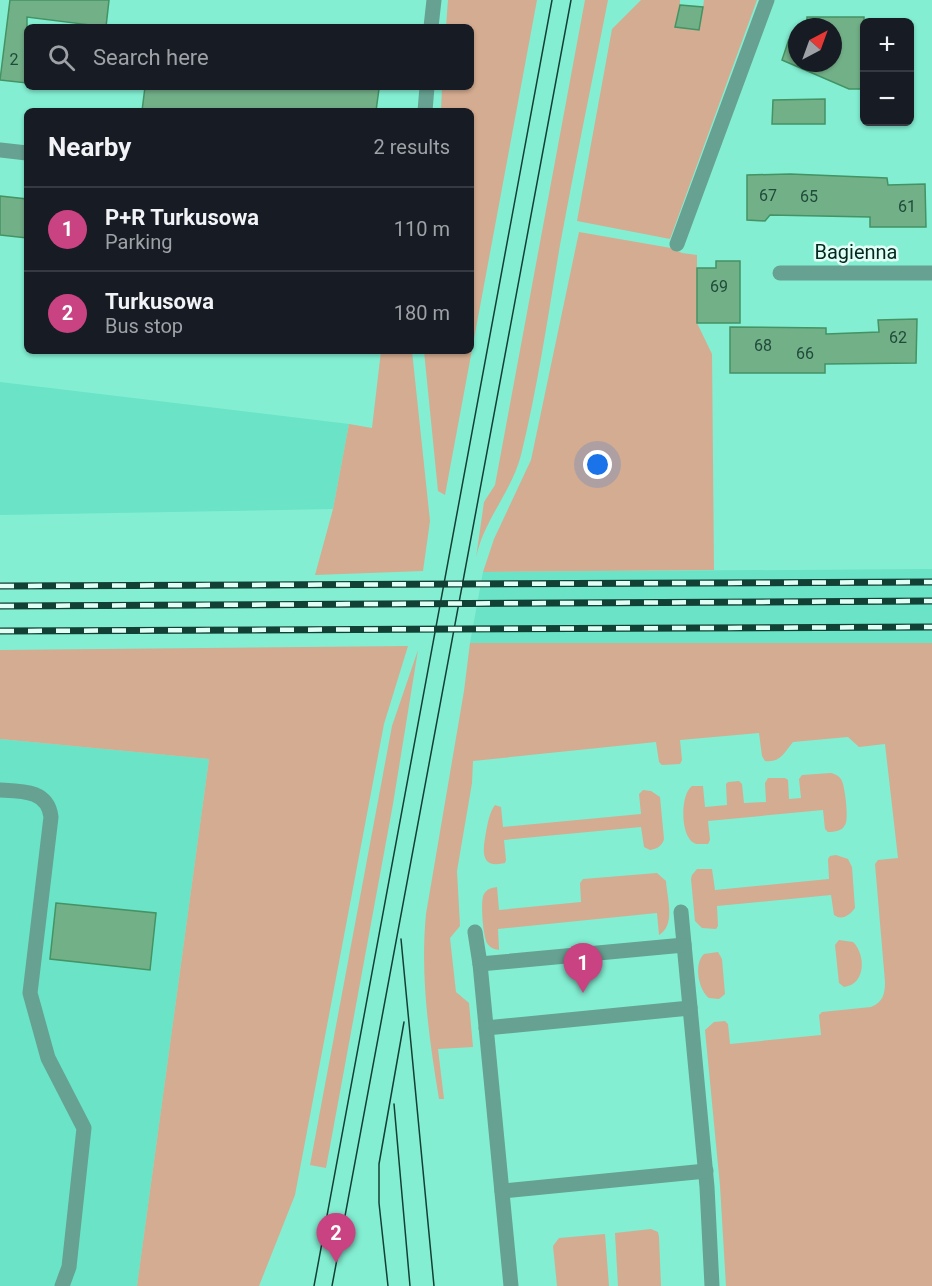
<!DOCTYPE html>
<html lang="en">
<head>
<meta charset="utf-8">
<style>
	body { margin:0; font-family:Roboto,sans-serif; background:#20242c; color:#f1f3f6 }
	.controls { position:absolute; right:18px; top:18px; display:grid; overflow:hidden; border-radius:9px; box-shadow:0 2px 4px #0004 }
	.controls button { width:54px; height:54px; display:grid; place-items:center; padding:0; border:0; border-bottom:2px solid #363941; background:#171b24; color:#f1f3f6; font:30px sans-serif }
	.compass { position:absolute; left:788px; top:18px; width:54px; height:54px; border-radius:50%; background:#171b24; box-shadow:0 2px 4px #0004; rotate:41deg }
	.you { position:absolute; left:598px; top:465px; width:21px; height:21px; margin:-15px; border:4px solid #fff; border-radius:50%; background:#1a73e8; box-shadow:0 0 0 9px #1a73e833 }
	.badge { display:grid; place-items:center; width:39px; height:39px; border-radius:50%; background:#c94281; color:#fff; font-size:20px; font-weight:700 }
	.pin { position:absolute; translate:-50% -50px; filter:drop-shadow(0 2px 3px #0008) }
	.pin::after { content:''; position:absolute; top:32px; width:21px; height:18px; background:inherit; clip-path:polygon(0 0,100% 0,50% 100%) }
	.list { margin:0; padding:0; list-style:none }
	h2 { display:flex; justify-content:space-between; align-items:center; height:78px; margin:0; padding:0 24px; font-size:26px }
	h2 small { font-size:20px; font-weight:400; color:#9ea1a6 }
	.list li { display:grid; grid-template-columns:39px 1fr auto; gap:18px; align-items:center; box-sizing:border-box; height:84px; padding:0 24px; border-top:2px solid #363941 }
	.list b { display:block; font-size:22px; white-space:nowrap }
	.list p { margin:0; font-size:20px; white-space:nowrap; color:#9ea1a6 }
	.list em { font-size:20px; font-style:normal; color:#9ea1a6 }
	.icon { flex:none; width:33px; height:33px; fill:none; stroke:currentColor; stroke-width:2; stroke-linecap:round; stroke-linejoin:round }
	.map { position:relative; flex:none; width:932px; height:1286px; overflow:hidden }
	.search { position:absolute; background:#171b24; box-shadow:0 2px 4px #0004; left:24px; top:24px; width:450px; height:66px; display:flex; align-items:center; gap:15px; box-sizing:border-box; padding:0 21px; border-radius:9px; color:#9ea1a6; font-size:22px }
	.panel { position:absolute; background:#171b24; box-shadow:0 2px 4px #0004; left:24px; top:108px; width:450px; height:246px; border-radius:9px }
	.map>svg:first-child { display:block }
</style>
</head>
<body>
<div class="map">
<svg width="932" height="1286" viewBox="0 0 932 1286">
	<rect width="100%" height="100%" fill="#83eed2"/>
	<g fill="#6ae3c6">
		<polygon points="0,382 349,424 333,509 0,515"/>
		<polygon points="932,569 932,643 470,643 483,572"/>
		<polygon points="0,739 209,759 137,1286 0,1286"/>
	</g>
	<g fill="#d4ac91">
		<polygon points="448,0 537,0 445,495 438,491 424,351 471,351 471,111 441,111 442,87 471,87 471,27 446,27"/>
		<path d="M585,0H608C592,82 575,163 560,245C548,315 538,386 521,455C512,491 483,521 476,558L484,502L495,485Z"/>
		<polygon points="641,0 680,0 680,5 703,7 704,0 757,0 670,239 577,221 612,29"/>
		<polygon points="579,232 671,248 682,253 697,255 697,323 712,354 714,570 483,572 494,539 531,460"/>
		<polygon points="381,351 412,351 430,521 423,571 315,575 333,509 349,424 372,428"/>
		<path d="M470,643H932V1286H726L720,1186L705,1030L714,1022L725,1021L728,1024L730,1044L821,1035L819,1015L822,1012L871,1007C883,1002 885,994 885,982L875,864L878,860L898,858L885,744L859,747L848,737L793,742C784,753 780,763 765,761L762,756L759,733L680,740L682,760L680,764L662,765L659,762L656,742L473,761L472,783L457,871L460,926L450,938L456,992L469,1003L473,1047L438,1049L444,1099H439C429,1038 420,976 426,914L464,691Z"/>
		<polygon points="408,646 384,724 295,1195 259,1286 137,1286 209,759 0,739 0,650"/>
		<polygon points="418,650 393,804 326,1168 310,1165 392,726"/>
		<path d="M831,773C835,774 840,776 842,781C845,788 849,819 845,825C842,831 835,832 828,832L825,829L823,810L708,821L710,840L708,844H696C694,843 690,841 689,838C681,827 681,794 692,786H703L705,807L727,805L726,784L728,782L739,781L742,784L744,803L766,802L765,783L768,778H785L788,780L789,799L801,798L799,779L802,775Z"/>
		<path d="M643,790L651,791L660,797L664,839C662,846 657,849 650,850L644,847L641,827L504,840L506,860L505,863C479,869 483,850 486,832C488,823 489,813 495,805L501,807L503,827L641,814L639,794Z"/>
		<path d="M836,855L848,859L852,867L855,908C850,915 842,921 834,915L831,895L717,906L718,926L716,929L702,928L695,921L691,879L692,875L697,869H712L715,890L829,879L828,859L830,856Z"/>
		<path d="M657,873L666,881C667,898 676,925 659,935L657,913L498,929L499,950C494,949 490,948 487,943C483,936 480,900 484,894C487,889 491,888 497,887L499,910L581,902L580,883L583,879Z"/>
		<path d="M839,940L853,942C865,953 867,984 844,987L839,983L835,945Z"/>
		<path d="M718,952L722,959L725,994L719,999L709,998C699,991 693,964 704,954Z"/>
		<polygon points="651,1229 658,1232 659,1237 661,1286 618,1286 615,1233"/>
		<polygon points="605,1234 609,1286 557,1286 553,1246 559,1238"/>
	</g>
	<g fill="#72b088" stroke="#439364" stroke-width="1.5">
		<polygon points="10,0 109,0 106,27 27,17 27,83 0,80"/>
		<polygon points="680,5 703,7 699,30 675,27"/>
		<polygon points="807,17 864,17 864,89 849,89 782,60 789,39 797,36 797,63 833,63 833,27 807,27"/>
		<polygon points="145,87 362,87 379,89 376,111 142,111"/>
		<polygon points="825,99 825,124 772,124 773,100"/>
		<polygon points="790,174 887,178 888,185 925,184 926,227 870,227 870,217 770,215 765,221 747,220 747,175"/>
		<polygon points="0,196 27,199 27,238 0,235"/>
		<polygon points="716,261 740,261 740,323 697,323 697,268 716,268"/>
		<polygon points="917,319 916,363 825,364 825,373 730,373 730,327 826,328 826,334 879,332 878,320"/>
		<polygon points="56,903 156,913 150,970 50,959"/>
	</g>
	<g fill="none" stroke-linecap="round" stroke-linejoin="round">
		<g stroke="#66a191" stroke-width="15">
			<polyline points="431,27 434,0"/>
			<polyline points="425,111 427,87"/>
			<polyline points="0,150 27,153"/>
			<polyline points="677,244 767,0"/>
			<polyline points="780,273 932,273"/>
			<path d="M0,790C22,791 48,790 51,817L30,993L48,1058L84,1128L69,1267L62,1286"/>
			<polyline points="681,912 707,1187 712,1286"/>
			<polyline points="475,932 480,964 511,1286"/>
			<polyline points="480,964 684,945"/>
			<polyline points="486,1028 690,1008"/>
			<polyline points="502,1191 706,1171"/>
		</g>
		<g stroke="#134035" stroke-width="1.5">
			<polyline points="401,939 434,1286"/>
			<polyline points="394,1104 410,1286"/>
			<polyline points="314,1286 552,0"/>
			<polyline points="332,1286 571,0"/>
			<polyline points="388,1286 379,1203 379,1164 404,1022"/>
		</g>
		<g stroke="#134035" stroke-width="7">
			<g id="rail">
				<polyline points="0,586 932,582"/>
				<polyline points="0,606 932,601"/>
				<polyline points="0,631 932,627"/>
			</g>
		</g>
		<use href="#rail" stroke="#e2fff6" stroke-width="4.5" stroke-dasharray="14" stroke-linecap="butt"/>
	</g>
	<g text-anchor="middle" stroke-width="5" stroke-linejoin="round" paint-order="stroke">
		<g font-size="16" fill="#204a3a">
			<text x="14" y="65">2</text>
			<text x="768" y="201">67</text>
			<text x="809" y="202">65</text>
			<text x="907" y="212">61</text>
			<text x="719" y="292">69</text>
			<text x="898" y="343">62</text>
			<text x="763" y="351">68</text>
			<text x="805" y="359">66</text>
		</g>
		<g font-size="20" fill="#042820" stroke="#e2fff6">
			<text x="856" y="259">Bagienna</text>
		</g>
	</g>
</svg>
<div class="controls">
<button>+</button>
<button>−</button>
</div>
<svg class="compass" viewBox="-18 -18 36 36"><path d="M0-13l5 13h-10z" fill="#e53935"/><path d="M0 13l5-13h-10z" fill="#9ea1a6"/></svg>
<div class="you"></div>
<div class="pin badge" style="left:583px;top:993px">1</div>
<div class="pin badge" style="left:336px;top:1263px">2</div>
<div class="search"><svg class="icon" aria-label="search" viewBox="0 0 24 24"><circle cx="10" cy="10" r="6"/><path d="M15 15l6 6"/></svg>Search here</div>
<section class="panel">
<h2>Nearby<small>2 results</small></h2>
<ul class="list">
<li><span class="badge">1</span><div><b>P+R Turkusowa</b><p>Parking</p></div><em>110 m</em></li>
<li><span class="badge">2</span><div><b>Turkusowa</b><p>Bus stop</p></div><em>180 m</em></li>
</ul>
</section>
</div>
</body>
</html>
